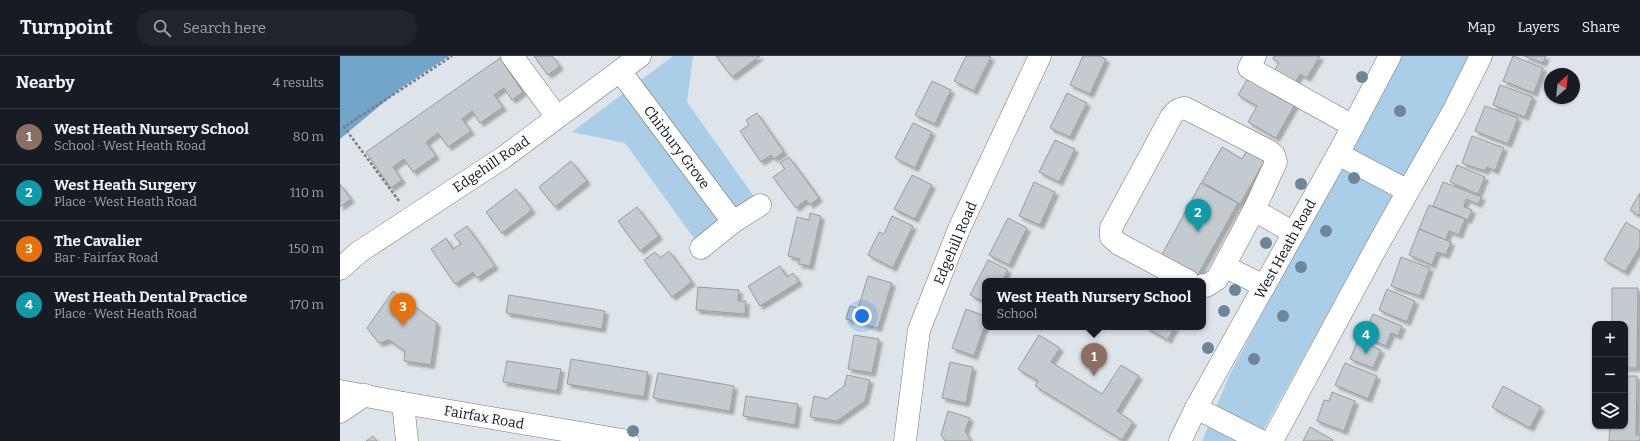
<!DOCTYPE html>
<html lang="en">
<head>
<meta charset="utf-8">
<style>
	body { margin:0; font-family:Bitter,serif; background:#20242c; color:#f1f3f6 }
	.controls { position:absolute; right:12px; bottom:12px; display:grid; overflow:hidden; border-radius:8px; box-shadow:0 1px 3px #0004 }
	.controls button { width:36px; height:36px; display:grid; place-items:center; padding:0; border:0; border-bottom:1px solid #363941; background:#171b24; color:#f1f3f6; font:20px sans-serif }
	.compass { position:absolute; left:1204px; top:12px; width:36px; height:36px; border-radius:50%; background:#171b24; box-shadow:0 1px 3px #0004; rotate:27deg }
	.you { position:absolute; left:522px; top:260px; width:14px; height:14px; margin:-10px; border:3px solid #fff; border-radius:50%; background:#1a73e8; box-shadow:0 0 0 6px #1a73e833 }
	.badge { display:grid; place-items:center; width:26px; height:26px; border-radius:50%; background:#ea580c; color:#fff; font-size:13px; font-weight:700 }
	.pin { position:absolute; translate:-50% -33px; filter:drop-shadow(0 1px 2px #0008) }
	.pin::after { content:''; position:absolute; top:21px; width:14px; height:12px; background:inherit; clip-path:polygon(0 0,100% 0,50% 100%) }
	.popup { position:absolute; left:642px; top:222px; width:224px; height:52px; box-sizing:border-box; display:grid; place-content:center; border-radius:8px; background:#171b24; filter:drop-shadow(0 1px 3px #0005); font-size:13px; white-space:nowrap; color:#9ea1a6 }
	.popup b { font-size:15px; color:#f1f3f6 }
	.popup::after { content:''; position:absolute; left:50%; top:100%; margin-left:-8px; border:8px solid transparent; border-top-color:#171b24 }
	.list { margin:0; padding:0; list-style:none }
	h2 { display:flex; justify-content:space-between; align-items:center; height:52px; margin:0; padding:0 16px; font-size:17px }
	h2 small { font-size:13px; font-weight:400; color:#9ea1a6 }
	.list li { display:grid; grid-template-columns:26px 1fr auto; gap:12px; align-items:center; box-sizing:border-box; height:56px; padding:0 16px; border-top:1px solid #363941 }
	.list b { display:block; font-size:15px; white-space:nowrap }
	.list p { margin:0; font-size:13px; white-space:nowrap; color:#9ea1a6 }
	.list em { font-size:13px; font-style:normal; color:#9ea1a6 }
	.icon { flex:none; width:22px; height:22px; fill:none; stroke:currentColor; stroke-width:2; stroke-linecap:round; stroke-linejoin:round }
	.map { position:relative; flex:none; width:1300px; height:385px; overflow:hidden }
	header { display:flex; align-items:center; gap:24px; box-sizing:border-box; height:56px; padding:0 20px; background:#171b24; border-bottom:1px solid #363941 }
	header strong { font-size:19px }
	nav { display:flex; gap:22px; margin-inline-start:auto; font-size:14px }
	.search { width:280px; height:36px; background:#20242c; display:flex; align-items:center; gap:10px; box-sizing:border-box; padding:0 14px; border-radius:16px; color:#9ea1a6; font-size:15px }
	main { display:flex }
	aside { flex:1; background:#171b24 }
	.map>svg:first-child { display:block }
</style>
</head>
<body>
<header>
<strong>Turnpoint</strong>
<div class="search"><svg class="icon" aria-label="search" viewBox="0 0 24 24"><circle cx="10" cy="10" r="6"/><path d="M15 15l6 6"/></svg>Search here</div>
<nav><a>Map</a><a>Layers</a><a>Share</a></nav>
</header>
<main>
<aside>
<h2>Nearby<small>4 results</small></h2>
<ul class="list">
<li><span class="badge" style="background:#8d6e63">1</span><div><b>West Heath Nursery School</b><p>School · West Heath Road</p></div><em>80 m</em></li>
<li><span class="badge" style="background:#0f9aa8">2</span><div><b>West Heath Surgery</b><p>Place · West Heath Road</p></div><em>110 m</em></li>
<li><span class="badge" style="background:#e8710a">3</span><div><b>The Cavalier</b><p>Bar · Fairfax Road</p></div><em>150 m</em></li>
<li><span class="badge" style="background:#0f9aa8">4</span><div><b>West Heath Dental Practice</b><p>Place · West Heath Road</p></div><em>170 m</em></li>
</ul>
</aside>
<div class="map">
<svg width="1300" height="385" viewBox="0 0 1300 385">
	<defs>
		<filter id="shadow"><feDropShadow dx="3.5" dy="3.5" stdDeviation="1" flood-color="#0004"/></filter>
	</defs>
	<rect width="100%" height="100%" fill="#dee5ea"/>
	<g fill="#abcee8">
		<polygon points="333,0 353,0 347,46 420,149 361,192 285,87 232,76"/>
		<polygon points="1058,0 1134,0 1107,54 1053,139 924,373 914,385 862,385 889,320"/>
	</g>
	<polygon fill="#71a5ca" points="0,0 109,0 61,32 0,83"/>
	<g fill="#c4cbd0" stroke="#969ca1" filter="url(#shadow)">
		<polygon points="194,0 212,0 220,10 208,19"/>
		<polygon points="376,0 420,0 392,21"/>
		<polygon points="626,0 648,0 651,1 634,35 614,25"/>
		<polygon points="743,0 759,0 766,3 750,38 730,29"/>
		<polygon points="934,0 980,0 967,22 960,18 953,30 932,18 939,7 933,3"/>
		<polygon points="1173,0 1203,12 1194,37 1163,25"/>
		<polygon points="1184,0 1206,0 1203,7"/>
		<polygon points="160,2 183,36 172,44 164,32 154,39 163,51 140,67 132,55 122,63 131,75 108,91 98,77 86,86 96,100 73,116 64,103 53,111 62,124 51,132 26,96"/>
		<polygon points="910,19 957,45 936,82 908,66 917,50 898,39"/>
		<polygon points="592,25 611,34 595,68 575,59"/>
		<polygon points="1160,29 1193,41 1185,61 1153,49"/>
		<polygon points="727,37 747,47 730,81 710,72"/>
		<polygon points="1145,50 1178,62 1168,88 1135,75"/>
		<polygon points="417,57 444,96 434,103 431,99 421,106 400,75 409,69 406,64"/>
		<polygon points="573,67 592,76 575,112 555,102"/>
		<polygon points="1132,80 1164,92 1155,115 1147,111 1145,115 1122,107"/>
		<polygon points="715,84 735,93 719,126 699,116"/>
		<polygon points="882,91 902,103 907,94 925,104 900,148 862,126"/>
		<polygon points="449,101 479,142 470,149 466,144 456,152 433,121 445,113 440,107"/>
		<polygon points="231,105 247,125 215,151 199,131"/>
		<polygon points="1117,109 1145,121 1138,138 1110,126"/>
		<polygon points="572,119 592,129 575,163 554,153"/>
		<polygon points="694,126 715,136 700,169 679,160"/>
		<polygon points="1103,126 1142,141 1138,148 1126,143 1124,151 1132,154 1128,164 1093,150"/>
		<polygon points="861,127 898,147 855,224 819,204"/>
		<polygon points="0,128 11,143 0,151"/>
		<polygon points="176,133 192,154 162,177 146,156"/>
		<polygon points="1300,137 1300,160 1290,154"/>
		<polygon points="1089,149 1125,163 1119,179 1109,175 1106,184 1079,173"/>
		<polygon points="297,151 319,180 300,195 278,165"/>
		<polygon points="470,157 481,160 470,210 458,208 460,203 448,200 457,161 469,164"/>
		<polygon points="552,160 573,170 553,212 528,199 539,176 544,178"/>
		<polygon points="668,162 687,172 669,209 649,199"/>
		<polygon points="1286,166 1300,175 1300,191 1285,216 1264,204"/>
		<polygon points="127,170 155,210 137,222 133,216 115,228 91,193 106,182 113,193 121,188 114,179"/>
		<polygon points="1079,173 1111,186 1106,199 1097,196 1092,209 1069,199"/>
		<polygon points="329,195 352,226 332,241 304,204 315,196 320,202"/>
		<polygon points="1061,201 1090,212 1080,240 1051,230"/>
		<polygon points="648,204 668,214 662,225 645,225 645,246 630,239"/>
		<polygon points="440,210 447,221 453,217 459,226 420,250 408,230"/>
		<polygon points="528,220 552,227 538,272 506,263 510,250 518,252"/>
		<polygon points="358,231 399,234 398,245 406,245 405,258 356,254"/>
		<polygon points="1272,232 1298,232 1297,312 1285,312 1285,268 1272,268"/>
		<polygon points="1047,233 1075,245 1067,266 1039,254"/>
		<polygon points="53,235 97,267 91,309 64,305 65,295 49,284 39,287 27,272"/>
		<polygon points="169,239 265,255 262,273 166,257"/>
		<polygon points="626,253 645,260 645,269 634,300 612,292"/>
		<polygon points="1033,258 1062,270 1058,280 1051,277 1046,290 1023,280"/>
		<polygon points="805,271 835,271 828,284"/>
		<polygon points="514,279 539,283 532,317 508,313"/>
		<polygon points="699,279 720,292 711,306 762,338 781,309 799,320 777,355 793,366 782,384 695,330 698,325 678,313"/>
		<polygon points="1018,284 1041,294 1033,312 1010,303"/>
		<polygon points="231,303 308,316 304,341 227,328"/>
		<polygon points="167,305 221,313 217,335 163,326"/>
		<polygon points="610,306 633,311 626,347 602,342"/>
		<polygon points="1005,307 1037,320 1028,343 995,329"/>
		<polygon points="318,317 394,330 390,355 313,342"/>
		<polygon points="507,319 530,324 525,345 497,365 470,361 474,340 487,343 504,330"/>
		<polygon points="1285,320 1297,320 1296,379 1300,379 1300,385 1269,385 1270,370 1285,370"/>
		<polygon points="1163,330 1201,351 1190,372 1152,351"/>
		<polygon points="992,336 1015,345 1004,375 977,365 984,344 989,345"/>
		<polygon points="406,340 458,348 455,369 403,360"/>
		<polygon points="608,355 630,362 625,375 631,385 605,385 601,379"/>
		<polygon points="970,371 993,384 992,385 963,385"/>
		<polygon points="33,380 37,385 26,385"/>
	</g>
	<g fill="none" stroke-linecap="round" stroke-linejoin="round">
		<g stroke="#70767b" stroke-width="23">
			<g id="minor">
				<polyline points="172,0 217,61"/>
				<polyline points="915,0 909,12 1013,70"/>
				<polyline points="280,15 393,166"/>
				<polyline points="998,98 1068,135"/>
				<polyline points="914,154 954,177"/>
				<polyline points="361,192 393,166 420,149"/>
				<polyline points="884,210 924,230"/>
				<polyline points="0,213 19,196 164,101 300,0"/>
				<path d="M848,225L779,188L771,181V172L831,61C835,55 838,53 845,52L929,95L934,99L936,106L914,154L877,223L866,230L863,229"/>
				<polyline points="0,335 63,347 288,385"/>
				<polyline points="63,347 67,385"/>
				<polyline points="856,352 921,385"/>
				<polyline points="0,356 25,339"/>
				<polyline points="565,385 579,274 619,173 700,0"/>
				<polyline points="840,385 856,352 998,98 1050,0"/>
				<polyline points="932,385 1041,183 1114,54 1141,0"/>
			</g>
		</g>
		<polyline stroke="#7a7e82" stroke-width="2.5" stroke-dasharray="3 2" stroke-linecap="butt" points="59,145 4,71 112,0"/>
		<use href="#minor" stroke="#fff" stroke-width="22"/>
	</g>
	<g fill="#6d8798">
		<circle cx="1022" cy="21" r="6"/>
		<circle cx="1060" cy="55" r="6"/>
		<circle cx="1014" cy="122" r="6"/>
		<circle cx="961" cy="128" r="6"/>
		<circle cx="986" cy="175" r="6"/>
		<circle cx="926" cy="187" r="6"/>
		<circle cx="961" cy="211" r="6"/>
		<circle cx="895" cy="234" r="6"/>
		<circle cx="884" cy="255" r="6"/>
		<circle cx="943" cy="260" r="6"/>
		<circle cx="868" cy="292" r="6"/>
		<circle cx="914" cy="303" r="6"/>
		<circle cx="293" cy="375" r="6"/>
	</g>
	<g text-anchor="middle" stroke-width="3" stroke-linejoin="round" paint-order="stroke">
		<g font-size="14" fill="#141618" stroke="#fff">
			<text transform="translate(337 91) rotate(53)" y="5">Chirbury Grove</text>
			<text transform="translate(151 108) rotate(-34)" y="5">Edgehill Road</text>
			<text transform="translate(615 187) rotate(-67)" y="5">Edgehill Road</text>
			<text transform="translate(945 193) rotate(-61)" y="5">West Heath Road</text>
			<text transform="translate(144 361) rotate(10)" y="5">Fairfax Road</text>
		</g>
	</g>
</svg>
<div class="controls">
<button>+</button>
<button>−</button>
<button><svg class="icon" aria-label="layers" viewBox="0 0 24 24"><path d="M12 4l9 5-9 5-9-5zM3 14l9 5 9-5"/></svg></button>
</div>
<svg class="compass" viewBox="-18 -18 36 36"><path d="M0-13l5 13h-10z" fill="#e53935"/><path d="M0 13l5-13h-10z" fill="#9ea1a6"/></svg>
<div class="you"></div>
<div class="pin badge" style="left:754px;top:320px;background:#8d6e63">1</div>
<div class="popup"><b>West Heath Nursery School</b>School</div>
<div class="pin badge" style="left:858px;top:176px;background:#0f9aa8">2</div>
<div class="pin badge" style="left:63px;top:270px;background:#e8710a">3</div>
<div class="pin badge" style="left:1026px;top:298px;background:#0f9aa8">4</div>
</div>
</main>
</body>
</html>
